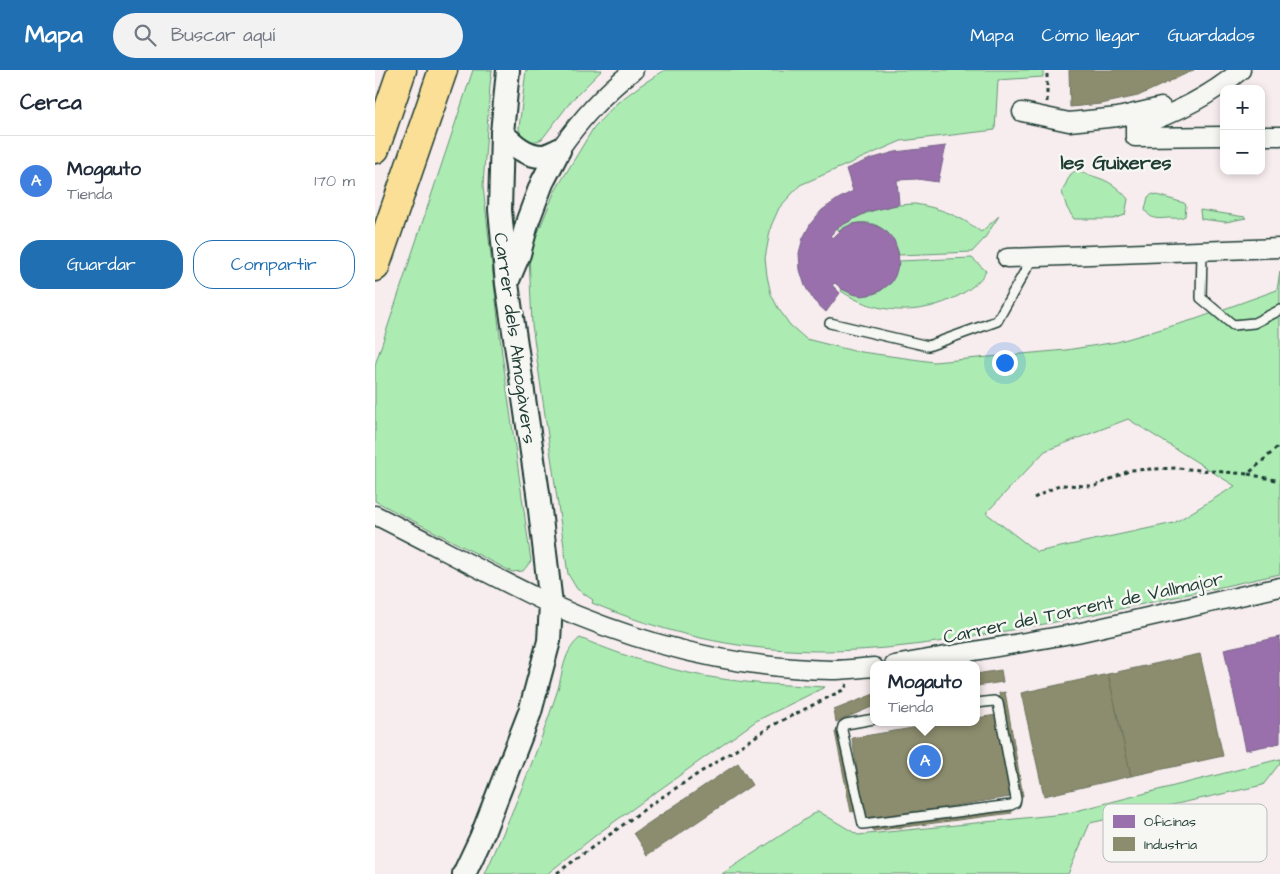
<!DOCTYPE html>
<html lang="es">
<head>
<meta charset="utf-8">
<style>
	body { margin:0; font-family:"Architects Daughter",sans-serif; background:#f2f2f3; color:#1f2937 }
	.controls { position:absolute; right:15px; top:15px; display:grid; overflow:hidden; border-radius:10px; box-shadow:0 2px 8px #0003 }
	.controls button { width:45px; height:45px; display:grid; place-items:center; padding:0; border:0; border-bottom:1px solid #e0e1e3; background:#fff; color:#1f2937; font:25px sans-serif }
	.you { position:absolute; left:629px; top:292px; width:18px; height:18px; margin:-12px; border:4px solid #fff; border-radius:50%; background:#1a73e8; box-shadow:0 0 0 8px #1a73e833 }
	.badge { display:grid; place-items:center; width:32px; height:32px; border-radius:50%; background:#1f6fb2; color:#fff; font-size:16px; font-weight:700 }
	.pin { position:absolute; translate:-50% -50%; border:2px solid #fff; box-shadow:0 1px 5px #0006 }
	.popup { position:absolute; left:495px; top:591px; width:110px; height:65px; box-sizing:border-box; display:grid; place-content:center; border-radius:10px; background:#fff; filter:drop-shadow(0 1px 4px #0005); font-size:16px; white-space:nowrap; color:#747a83 }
	.popup b { font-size:19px; color:#1f2937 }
	.popup::after { content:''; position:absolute; left:50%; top:100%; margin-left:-10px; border:10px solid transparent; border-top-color:#fff }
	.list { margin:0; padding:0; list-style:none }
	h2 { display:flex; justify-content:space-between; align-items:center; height:65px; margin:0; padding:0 20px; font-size:21px }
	h2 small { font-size:16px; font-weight:400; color:#747a83 }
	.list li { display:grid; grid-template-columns:32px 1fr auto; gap:15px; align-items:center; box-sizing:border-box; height:90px; padding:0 20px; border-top:1px solid #e0e1e3 }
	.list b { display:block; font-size:19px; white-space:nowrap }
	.list p { margin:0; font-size:16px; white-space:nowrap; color:#747a83 }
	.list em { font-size:16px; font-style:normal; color:#747a83 }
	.actions { display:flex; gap:10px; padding:15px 20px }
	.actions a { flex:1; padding:11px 0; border:1px solid #1f6fb2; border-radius:20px; text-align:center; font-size:18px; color:#1f6fb2 }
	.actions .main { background:#1f6fb2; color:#fff }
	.icon { flex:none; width:28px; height:28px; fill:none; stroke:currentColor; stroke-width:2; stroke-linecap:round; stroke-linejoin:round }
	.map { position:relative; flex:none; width:905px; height:804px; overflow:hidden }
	header { display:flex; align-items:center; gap:30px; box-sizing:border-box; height:70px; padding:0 25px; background:#1f6fb2; color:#fff }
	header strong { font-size:24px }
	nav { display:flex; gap:28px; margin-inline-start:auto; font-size:18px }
	.search { width:350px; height:45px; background:#f2f2f3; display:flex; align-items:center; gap:12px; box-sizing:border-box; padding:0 18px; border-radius:28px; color:#747a83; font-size:19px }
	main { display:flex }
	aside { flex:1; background:#fff }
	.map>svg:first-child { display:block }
</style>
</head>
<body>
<header>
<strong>Mapa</strong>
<div class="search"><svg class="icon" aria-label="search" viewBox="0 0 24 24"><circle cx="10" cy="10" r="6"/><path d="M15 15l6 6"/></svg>Buscar aquí</div>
<nav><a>Mapa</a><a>Cómo llegar</a><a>Guardados</a></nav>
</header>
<main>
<aside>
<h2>Cerca<small></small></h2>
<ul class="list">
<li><span class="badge" style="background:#3f7fe0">A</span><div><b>Mogauto</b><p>Tienda</p></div><em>170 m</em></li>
</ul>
<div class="actions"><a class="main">Guardar</a><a>Compartir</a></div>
</aside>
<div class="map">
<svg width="905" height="804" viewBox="0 0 905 804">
	<rect width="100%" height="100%" fill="#f7ecee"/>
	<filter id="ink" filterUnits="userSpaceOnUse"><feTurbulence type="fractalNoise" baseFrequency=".02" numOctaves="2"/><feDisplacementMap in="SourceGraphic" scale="10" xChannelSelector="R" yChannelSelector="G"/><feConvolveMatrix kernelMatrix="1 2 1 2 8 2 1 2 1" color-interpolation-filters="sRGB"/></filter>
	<g filter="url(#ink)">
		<g fill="#acecb3" stroke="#669474" fill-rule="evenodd">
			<polygon points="98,0 117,0 115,15 108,116 127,284 156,491 148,501 137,502 0,431 0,295"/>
			<path d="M151,0H227L197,30L167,69C156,74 146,71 144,58Z"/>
			<path d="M290,0H668V7L623,10L620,60L526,71L425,115L404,138L396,156L390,188L392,206L396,224L403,238L415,255L431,269L479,281L559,292L691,280L742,272L821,249L902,220L905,202V504C808,525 711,548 613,564C548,575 481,584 414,580C346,577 280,559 217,533L218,530L202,519L193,504L157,255L154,185L179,123L219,57L242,33L266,15ZM753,349L860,416L799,453L662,482L611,443L670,381Z"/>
			<path d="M700,101C724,108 736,109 753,129L750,145L738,149H699L692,138L687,122L695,105Z"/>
			<path d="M778,124L809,133L811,135L810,146C805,149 800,148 793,148C783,149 776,150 770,140L773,127Z"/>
			<path d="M540,134C565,138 586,146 606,162L624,146L609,169L597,182L524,185C517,155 489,143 464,161L462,158C490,142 507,135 540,134Z"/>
			<polygon points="825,140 870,147 871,148 851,152 826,149"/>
			<path d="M597,188L611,201C605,212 594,220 583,226C545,246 502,245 466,221L467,219C495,233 517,222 524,191Z"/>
			<path d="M205,568C255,589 308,605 363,611C392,615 421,615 450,617L381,651L225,762L172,804H110C137,744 163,682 183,619C188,601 189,580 205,568Z"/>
			<polygon points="905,689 905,693 888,715 715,753 693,804 347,804 443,741 483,765 689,744"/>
		</g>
		<g fill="#9970ab" stroke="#746187">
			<polygon points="571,76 563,112 542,109 522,110 524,134 492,142 462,158 455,166 458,168 467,159 477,154 487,153 500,155 512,162 519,170 523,182 524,193 520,206 516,213 505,221 498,224 487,226 477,224 467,219 460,213 457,215 465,223 451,242 439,231 430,216 425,200 424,183 428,168 436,153 447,140 463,129 478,121 471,99 495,89 520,82"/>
			<polygon points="905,567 905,673 871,680 849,579"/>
		</g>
		<g fill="#8c8c6e" stroke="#6b745d">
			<polygon points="694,0 819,0 763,26 726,34 695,37"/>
			<polygon points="825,584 848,686 756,706 733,604"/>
			<polygon points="626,600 628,612 601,616 601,604"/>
			<polygon points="733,604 756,706 669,726 646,623"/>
			<polygon points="630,622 648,726 642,727 624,623"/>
			<polygon points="499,624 499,636 461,652 459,640"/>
			<polygon points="622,645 635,727 490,750 477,668 574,652 601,652 601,648"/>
			<polygon points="465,661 481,741 476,742 460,662"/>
			<polygon points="363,693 377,715 273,785 259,763"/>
			<polygon points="636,738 637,743 498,761 497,756"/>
		</g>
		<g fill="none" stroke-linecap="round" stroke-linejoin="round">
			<g stroke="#1f3d34" stroke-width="12">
				<g id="service">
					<polyline points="827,182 826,228 858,255 879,253 905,240"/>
					<polyline points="455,253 553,276 622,251 658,187"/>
					<polyline points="499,649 471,654 468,656 467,660 488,754 636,735 640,733 641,729 623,633 619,631 601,633"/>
				</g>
			</g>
			<g stroke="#1f3d34" stroke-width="21">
				<g id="minor">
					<polyline points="647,42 694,52 743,47 786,37"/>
					<path d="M849,66L760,67V57C799,44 834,27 866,0"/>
					<polyline points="886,66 905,66"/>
					<path d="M184,80C207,48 228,24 259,0"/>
					<polyline points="632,188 905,178"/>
					<path d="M0,445C58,474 116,506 175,534C264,574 360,598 457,600C471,600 485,598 499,597"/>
					<polyline points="519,595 702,563 905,517"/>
				</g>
			</g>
			<g stroke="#1f3d34" stroke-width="26">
				<g id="tertiary">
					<path d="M127,63C138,74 151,87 169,86C173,85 179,82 184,80"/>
					<polyline points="133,210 144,184 153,150 167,113 184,80"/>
					<polyline points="89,804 106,768 155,642 174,571 176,534 163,423 132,214 125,140 127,63 133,0"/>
				</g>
			</g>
			<g stroke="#1f3d34" stroke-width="31">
				<g id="motorway">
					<polyline points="0,79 27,0"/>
					<polyline points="0,197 68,0"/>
				</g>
			</g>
			<g stroke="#1f3d34" stroke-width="3" stroke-dasharray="4 4" stroke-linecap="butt">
				<polyline points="672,32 672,0"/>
				<polyline points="873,404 905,411"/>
				<polyline points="659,428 684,415 720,416 756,400 801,398 873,404 905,375"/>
				<polyline points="182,803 278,733 398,655 470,619 472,614"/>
			</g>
			<use href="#service" stroke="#f6f6f2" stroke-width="9"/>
			<use href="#minor" stroke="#f6f6f2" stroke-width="18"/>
			<use href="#tertiary" stroke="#f6f6f2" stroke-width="22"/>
			<use href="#motorway" stroke="#fbdf96" stroke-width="28"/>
		</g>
	</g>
	<g text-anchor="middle" stroke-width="5" stroke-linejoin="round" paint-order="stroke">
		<g font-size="19" fill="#1f3d34" stroke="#f6f6f2">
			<text transform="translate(141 268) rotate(82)" y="7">Carrer dels Almogàvers</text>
			<text transform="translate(708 537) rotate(-12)" y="7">Carrer del Torrent de Vallmajor</text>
		</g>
		<g font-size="20" font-weight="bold" fill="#1f3d34" stroke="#f6f6f2">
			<text x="741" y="99">les Guixeres</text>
		</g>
	</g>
	<rect x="728" y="734" width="164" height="58" rx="8" fill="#f6f6f2" stroke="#b6beb9" stroke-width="1"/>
	<rect x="738" y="745" width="22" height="13" fill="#9970ab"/>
	<rect x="738" y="767" width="22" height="14" fill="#8c8c6e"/>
	<g font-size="14" fill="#1f3d34">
		<text x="769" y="756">Oficinas</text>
		<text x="769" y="779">Industria</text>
	</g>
</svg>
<div class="controls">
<button>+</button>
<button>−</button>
</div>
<div class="you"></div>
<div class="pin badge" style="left:550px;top:691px;background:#3f7fe0">A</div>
<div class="popup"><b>Mogauto</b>Tienda</div>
</div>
</main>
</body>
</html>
